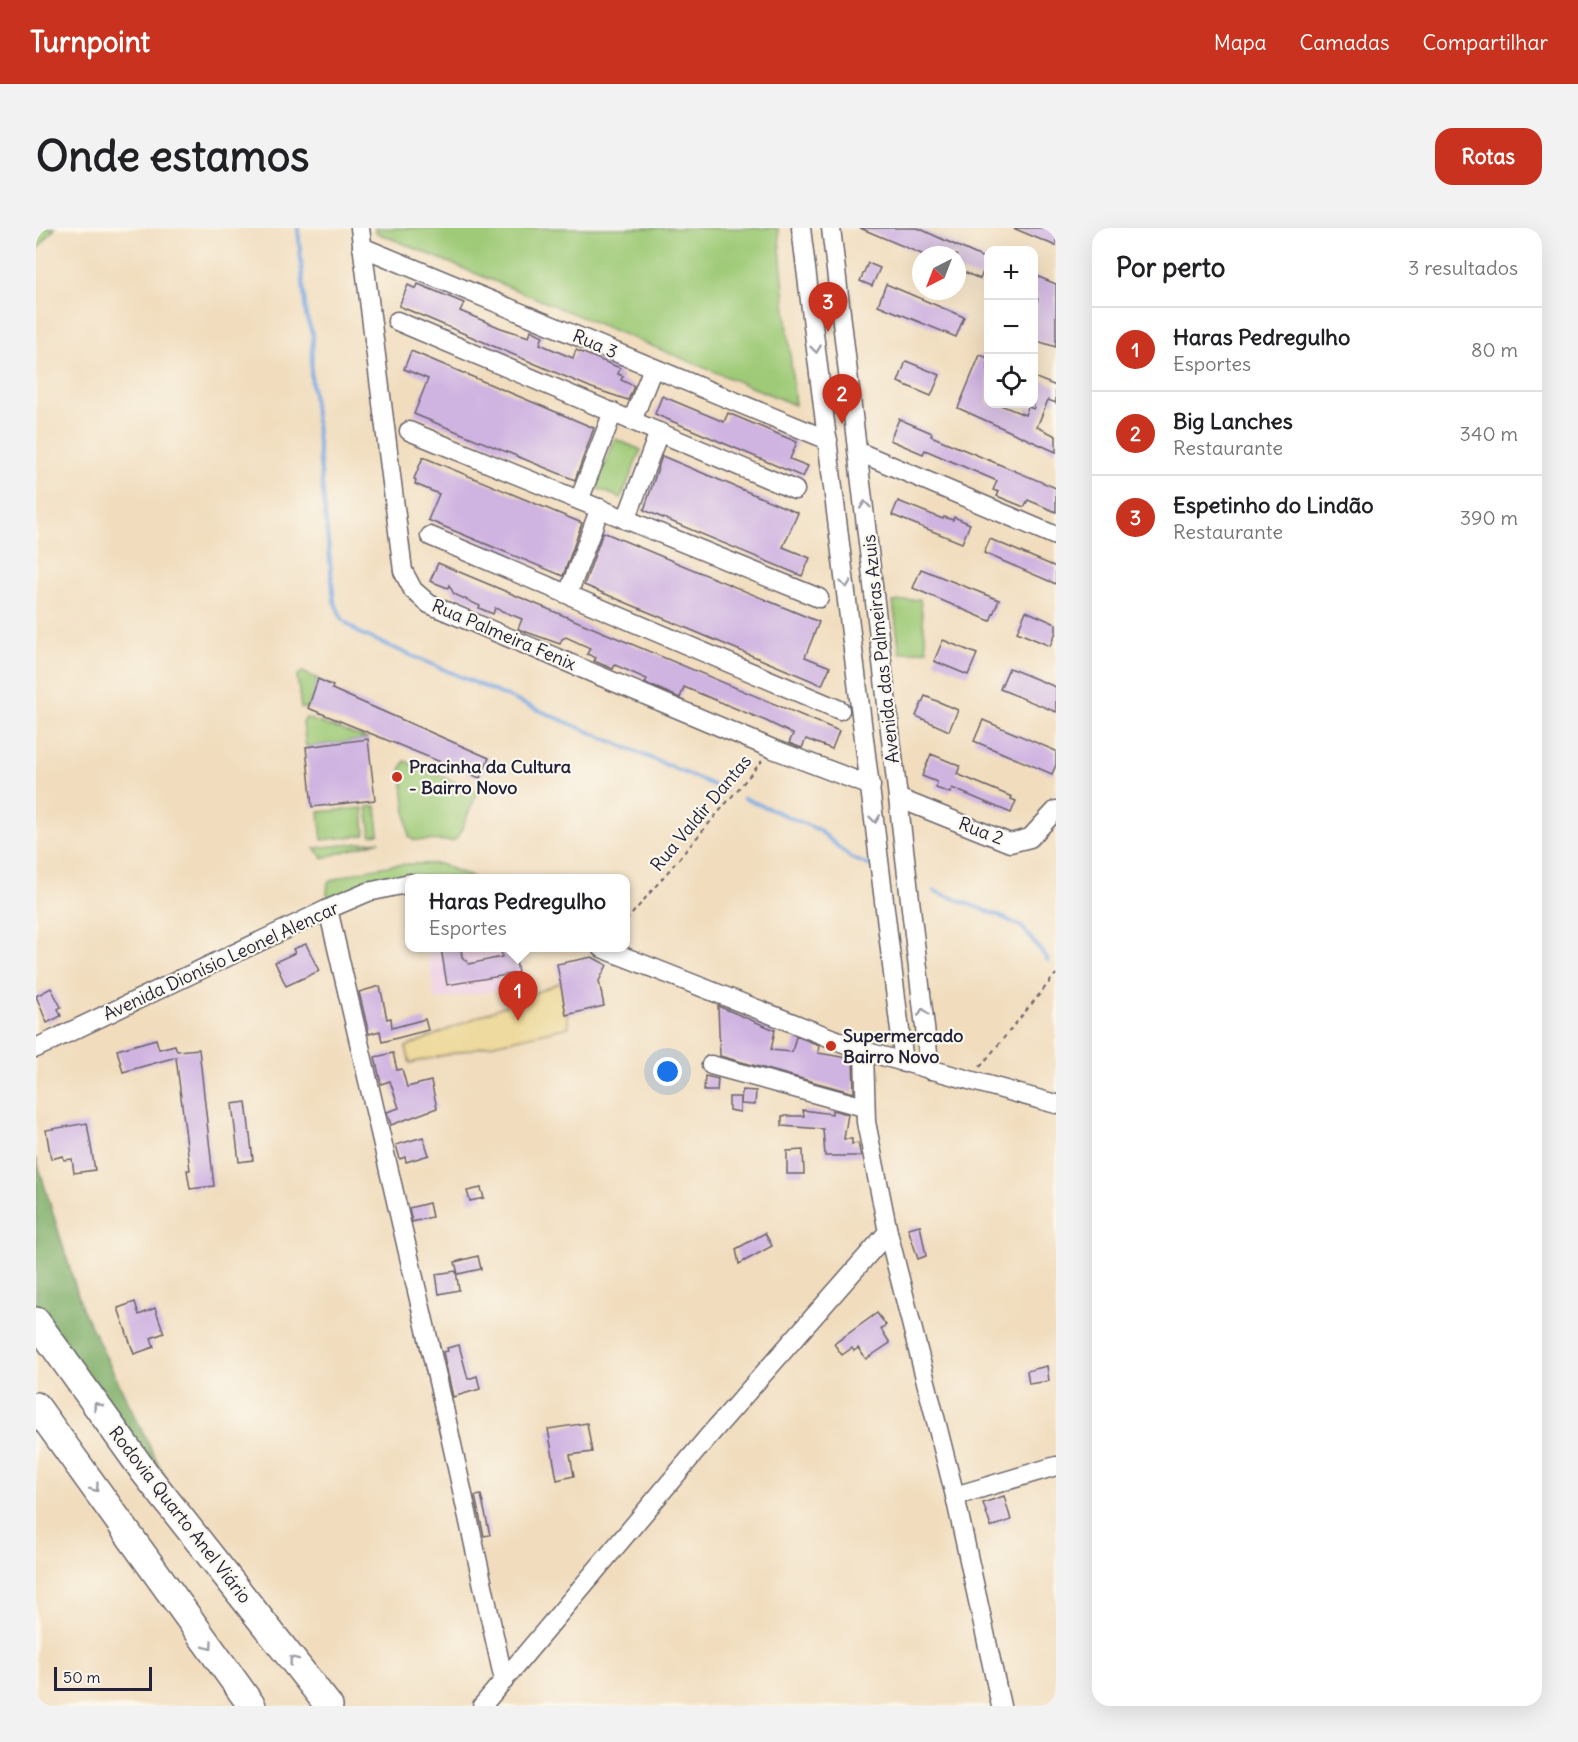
<!DOCTYPE html>
<html lang="pt">
<head>
<meta charset="utf-8">
<style>
	body { margin:0; font-family:Delius,sans-serif; background:#f2f2f2; color:#202124 }
	.controls { position:absolute; right:18px; top:18px; display:grid; overflow:hidden; border-radius:12px; box-shadow:0 6px 24px #0002 }
	.controls button { width:54px; height:54px; display:grid; place-items:center; padding:0; border:0; border-bottom:2px solid #e0e0e0; background:#fff; color:#202124; font:30px sans-serif }
	.compass { position:absolute; left:876px; top:18px; width:54px; height:54px; border-radius:50%; background:#fff; box-shadow:0 6px 24px #0002; rotate:222deg }
	.scale { position:absolute; left:18px; bottom:15px; width:98px; box-sizing:border-box; padding-left:6px; border:3px solid #22223b; border-top:0; font-size:16px; line-height:21px; white-space:nowrap; color:#22223b; -webkit-text-stroke:4px #fbf7ec; paint-order:stroke }
	.you { position:absolute; left:632px; top:844px; width:21px; height:21px; margin:-15px; border:4px solid #fff; border-radius:50%; background:#1a73e8; box-shadow:0 0 0 9px #1a73e833 }
	.badge { display:grid; place-items:center; width:39px; height:39px; border-radius:50%; background:#c8321e; color:#fff; font-size:20px; font-weight:700 }
	.pin { position:absolute; translate:-50% -50px; filter:drop-shadow(0 2px 3px #0008) }
	.pin::after { content:''; position:absolute; top:32px; width:21px; height:18px; background:inherit; clip-path:polygon(0 0,100% 0,50% 100%) }
	.popup { position:absolute; left:369px; top:646px; width:225px; height:78px; box-sizing:border-box; display:grid; place-content:center; border-radius:12px; background:#fff; filter:drop-shadow(0 2px 4px #0005); font-size:20px; white-space:nowrap; color:#757577 }
	.popup b { font-size:22px; color:#202124 }
	.popup::after { content:''; position:absolute; left:50%; top:100%; margin-left:-12px; border:12px solid transparent; border-top-color:#fff }
	.list { margin:0; padding:0; list-style:none }
	h2 { display:flex; justify-content:space-between; align-items:center; height:78px; margin:0; padding:0 24px; font-size:26px }
	h2 small { font-size:20px; font-weight:400; color:#757577 }
	.list li { display:grid; grid-template-columns:39px 1fr auto; gap:18px; align-items:center; box-sizing:border-box; height:84px; padding:0 24px; border-top:2px solid #e0e0e0 }
	.list b { display:block; font-size:22px; white-space:nowrap }
	.list p { margin:0; font-size:20px; white-space:nowrap; color:#757577 }
	.list em { font-size:20px; font-style:normal; color:#757577 }
	.icon { flex:none; width:33px; height:33px; fill:none; stroke:currentColor; stroke-width:2; stroke-linecap:round; stroke-linejoin:round }
	.map { position:relative; flex:none; width:1020px; height:1478px; overflow:hidden; border-radius:18px }
	header { display:flex; align-items:center; gap:36px; box-sizing:border-box; height:84px; padding:0 30px; background:#c8321e; color:#fff }
	header strong { font-size:28px }
	nav { display:flex; gap:33px; margin-inline-start:auto; font-size:21px }
	.intro { display:flex; align-items:center; justify-content:space-between; box-sizing:border-box; height:144px; padding:0 36px }
	h1 { margin:0; font-size:42px }
	.button { padding:15px 27px; border-radius:18px; background:#c8321e; color:#fff; font-size:21px; font-weight:700 }
	main { display:flex; gap:36px; padding:0 36px }
	aside { flex:1; background:#fff; border-radius:18px; box-shadow:0 6px 24px #0002 }
	.map>svg:first-child { display:block }
</style>
</head>
<body>
<header>
<strong>Turnpoint</strong>
<nav><a>Mapa</a><a>Camadas</a><a>Compartilhar</a></nav>
</header>
<div class="intro"><h1>Onde estamos</h1><a class="button">Rotas</a></div>
<main>
<div class="map">
<svg width="1020" height="1478" viewBox="0 0 1020 1478">
	<rect width="100%" height="100%" fill="#fbf7ec"/>
	<filter id="ink" filterUnits="userSpaceOnUse"><feTurbulence type="fractalNoise" baseFrequency=".0167" numOctaves="2"/><feDisplacementMap in="SourceGraphic" scale="12" xChannelSelector="R" yChannelSelector="G"/><feConvolveMatrix kernelMatrix="1 2 1 2 8 2 1 2 1" color-interpolation-filters="sRGB"/></filter>
	<filter id="wash" filterUnits="userSpaceOnUse"><feTurbulence type="fractalNoise" baseFrequency=".008" numOctaves="4" result="noise"/><feDisplacementMap in="SourceGraphic" scale="24" xChannelSelector="R" yChannelSelector="G"/><feGaussianBlur stdDeviation="1.35" result="paint"/><feColorMatrix in="noise" values="0 0 0 0 0 0 0 0 0 0 0 0 0 0 0 0 0 1.4 0 .05"/><feComposite in="paint" operator="in"/></filter>
	<g filter="url(#wash)">
		<rect width="100%" height="100%" fill="#f1ddbe"/>
		<polygon fill="#f0d0e5" points="391,720 484,720 490,758 399,772"/>
		<g fill="#9fca77" stroke="#607659" stroke-width="1.5">
			<polygon points="0,0 19,0 0,23"/>
			<polygon points="339,0 742,0 759,177 339,4"/>
			<polygon points="579,211 605,222 585,270 560,260"/>
			<polygon points="884,371 891,422 864,425 857,374"/>
			<polygon points="266,444 282,451 272,480 265,480 261,448"/>
			<polygon points="270,490 332,511 270,519 267,495"/>
			<polygon points="369,533 439,562 441,565 422,609 417,613 378,612 373,609 365,540"/>
			<polygon points="340,578 343,606 335,607 331,579"/>
			<polygon points="327,580 329,607 286,612 283,584"/>
			<polygon points="344,613 287,630 279,620 288,619"/>
			<path d="M404,636L438,650L377,648L294,675L291,665L292,654C334,638 360,635 404,636Z"/>
		</g>
		<polygon fill="#7fae68" stroke="#506852" stroke-width="1.5" points="0,930 46,1080 142,1276 0,1079"/>
		<polygon fill="#eeda9e" stroke="#887e6c" stroke-width="1.5" points="525,754 533,799 374,835 370,819"/>
		<g fill="none" stroke-linecap="round" stroke-linejoin="round">
			<g stroke="#74a5df" stroke-width="4">
				<polyline points="262,0 270,88 277,107 275,146 298,373 306,391 323,405 689,562"/>
				<polyline points="708,570 783,602 815,630 835,638"/>
				<polyline points="898,663 964,688 986,699 1012,732"/>
			</g>
		</g>
		<g id="blocks">
			<g fill="#cfb3e1">
				<polygon points="824,0 882,0 952,32 944,51 921,41 921,27 888,27"/>
				<polygon points="977,0 1020,0 1020,18"/>
				<polygon points="832,35 844,40 836,58 824,53"/>
				<polygon points="998,47 1020,56 1020,119 998,112 998,82 1002,71 998,69"/>
				<polygon points="382,56 428,75 424,83 465,100 493,109 495,102 507,108 504,116 532,128 537,130 540,122 584,140 582,146 587,148 585,152 598,158 592,172 556,160 363,78 372,57 380,61"/>
				<polygon points="850,56 928,89 920,109 842,77"/>
				<polygon points="375,123 558,200 539,252 378,186 392,151 368,141"/>
				<polygon points="944,127 952,130 952,176 962,176 989,187 992,179 998,181 998,149 1020,158 1020,175 1012,172 1001,199 1020,208 1020,224 922,180"/>
				<polygon points="870,133 904,147 895,168 862,154"/>
				<polygon points="626,168 688,194 692,185 761,214 754,231 772,238 767,249 619,186"/>
				<polygon points="863,191 896,205 895,208 1020,260 1020,284 992,272 988,279 961,268 963,264 957,262 961,253 889,222 887,226 854,212"/>
				<polygon points="626,228 762,285 747,319 774,330 766,348 608,282"/>
				<polygon points="387,229 546,295 527,348 392,292 403,266 379,256 380,252 378,251"/>
				<polygon points="862,273 907,291 908,289 917,292 918,289 934,296 926,315 856,287"/>
				<polygon points="567,304 783,394 769,429 794,439 786,457 548,357"/>
				<polygon points="954,311 1020,339 1020,356 948,325"/>
				<polygon points="402,335 803,503 796,521 770,511 766,520 753,515 757,506 730,493 648,459 644,470 609,455 611,451 579,437 577,441 558,433 560,430 551,426 554,420 530,409 526,411 524,416 482,401 486,391 459,380 457,386 443,380 444,378 418,366 413,357 412,360 394,353"/>
				<polygon points="885,341 963,372 954,393 877,360"/>
				<polygon points="990,383 1020,396 1020,404 1014,418 981,404"/>
				<polygon points="907,412 941,426 932,447 898,433"/>
				<polygon points="973,440 1020,459 1020,484 964,461"/>
				<polygon points="282,451 297,458 296,461 453,530 444,550 272,480"/>
				<polygon points="889,468 922,482 913,503 880,488"/>
				<polygon points="947,492 1020,523 1020,537 1016,546 938,513"/>
				<polygon points="332,511 339,572 276,579 270,519"/>
				<polygon points="895,526 924,538 921,546 976,569 975,571 980,573 975,585 916,560 914,565 900,560 901,554 886,548"/>
				<polygon points="270,716 283,743 250,758 239,734 259,725 257,721"/>
				<polygon points="405,720 425,720 426,729 433,736 466,729 465,720 478,720 482,745 411,757"/>
				<polygon points="556,729 571,737 563,753 568,778 530,787 521,736"/>
				<polygon points="344,758 351,791 355,790 356,800 389,791 392,802 346,814 344,803 333,806 323,764"/>
				<polygon points="15,760 25,779 22,781 25,788 11,795 0,768"/>
				<polygon points="682,778 739,802 735,822 756,824 760,808 783,817 782,825 817,831 818,865 684,828"/>
				<polygon points="120,811 123,821 139,817 141,823 163,821 178,958 154,961 151,942 154,942 140,829 87,844 81,822"/>
				<polygon points="357,825 361,842 366,841 371,859 395,853 401,880 355,897 351,884 363,880 354,853 345,856 339,829"/>
				<polygon points="669,848 682,851 681,863 668,863"/>
				<polygon points="706,862 720,863 719,877 705,876"/>
				<polygon points="693,869 704,869 704,884 693,882"/>
				<polygon points="210,874 217,932 203,934 196,876"/>
				<polygon points="767,882 796,886 796,882 812,886 808,911 816,911 816,916 822,915 825,928 789,928 787,901 746,898 746,888 768,888"/>
				<polygon points="51,895 59,942 38,945 36,931 28,932 27,928 15,931 10,902"/>
				<polygon points="387,909 393,927 370,934 369,929 364,931 360,917"/>
				<polygon points="767,922 768,946 751,946 751,923"/>
				<polygon points="445,960 448,970 434,973 431,963"/>
				<polygon points="393,975 396,989 376,994 373,980"/>
				<polygon points="884,997 890,1028 882,1031 872,1000"/>
				<polygon points="729,1005 736,1018 703,1036 700,1021"/>
				<polygon points="442,1028 445,1041 422,1046 419,1034"/>
				<polygon points="420,1043 423,1062 403,1066 400,1046"/>
				<polygon points="99,1074 103,1087 119,1080 128,1105 115,1110 118,1119 98,1126 82,1080"/>
				<polygon points="841,1085 850,1097 845,1101 854,1115 830,1131 822,1120 818,1123 816,1120 806,1127 798,1116"/>
				<polygon points="423,1117 432,1151 441,1148 444,1161 417,1169 407,1124 412,1123 411,1120"/>
				<polygon points="1011,1138 1013,1153 993,1156 991,1143"/>
				<polygon points="551,1195 556,1224 534,1227 538,1248 521,1252 512,1201"/>
				<polygon points="445,1267 454,1307 448,1308 439,1268"/>
				<polygon points="968,1268 975,1292 955,1299 947,1275"/>
			</g>
		</g>
	</g>
	<g filter="url(#ink)">
		<use href="#blocks" fill-opacity="0" stroke="#6a6369" stroke-width="1.5"/>
		<g fill="none" stroke-linecap="round" stroke-linejoin="round">
			<g stroke="#6a6369" stroke-width="21">
				<g id="minor">
					<polyline points="324,0 367,343 377,362 393,376 737,521 835,558"/>
					<polyline points="765,0 868,835"/>
					<polyline points="795,0 894,842"/>
					<polyline points="326,19 792,212"/>
					<polyline points="361,93 759,262"/>
					<polyline points="596,193 617,140"/>
					<polyline points="373,203 783,370"/>
					<polyline points="823,224 1020,308"/>
					<polyline points="544,270 577,184"/>
					<polyline points="590,292 623,204"/>
					<polyline points="394,308 804,482"/>
					<polyline points="532,366 564,280"/>
					<polyline points="862,570 974,615 994,610 1020,582"/>
					<polyline points="292,681 402,1153 468,1453"/>
					<polyline points="566,720 828,823 1020,876"/>
					<polyline points="0,820 292,681 332,664 374,655"/>
					<polyline points="828,823 830,894 852,1004 919,1268 965,1478"/>
					<polyline points="675,837 828,879"/>
					<polyline points="919,1268 1020,1238"/>
					<polyline points="446,1478 671,1210 852,1004"/>
				</g>
			</g>
			<g stroke="#6a6369" stroke-width="30">
				<g id="highway">
					<polyline points="0,1093 109,1245 293,1478"/>
					<polyline points="0,1178 216,1478"/>
				</g>
			</g>
			<g stroke="#6a6369" stroke-width="2" stroke-dasharray="4.5 4.5" stroke-linecap="butt">
				<polyline points="590,693 726,533"/>
				<polyline points="944,839 1020,746"/>
			</g>
			<use href="#minor" stroke="#fff" stroke-width="18"/>
			<use href="#highway" stroke="#fff" stroke-width="27"/>
		</g>
		<defs><path id="oneway-chevron" d="M-2-3.5L2.5 0L-2 3.5" fill="none" stroke-width="1.6" stroke-linecap="round" stroke-linejoin="round" transform="scale(1.5)"/></defs>
		<g stroke="#9c9ca7">
			<use href="#oneway-chevron" transform="translate(780 121) rotate(83)"/>
			<use href="#oneway-chevron" transform="translate(829 277) rotate(-96)"/>
			<use href="#oneway-chevron" transform="translate(810 356) rotate(83)"/>
			<use href="#oneway-chevron" transform="translate(839 591) rotate(83)"/>
			<use href="#oneway-chevron" transform="translate(887 784) rotate(-97)"/>
			<use href="#oneway-chevron" transform="translate(61 1178) rotate(-126)"/>
			<use href="#oneway-chevron" transform="translate(59 1260) rotate(54)"/>
			<use href="#oneway-chevron" transform="translate(173 1418) rotate(54)"/>
			<use href="#oneway-chevron" transform="translate(257 1432) rotate(-128)"/>
		</g>
	</g>
	<g fill="#c8321e" stroke="#fbf7ec" stroke-width="2">
		<circle cx="361" cy="549" r="6"/>
		<circle cx="795" cy="818" r="6"/>
	</g>
	<g text-anchor="middle" stroke-width="4.5" stroke-linejoin="round" paint-order="stroke">
		<g font-size="18" fill="#22223b" stroke="#fbf7ec">
			<text transform="translate(559 116) rotate(23)" y="6">Rua 3</text>
			<text transform="translate(468 407) rotate(23)" y="6">Rua Palmeira Fenix</text>
			<text transform="translate(845 421) rotate(-96)" y="6">Avenida das Palmeiras Azuis</text>
			<text transform="translate(665 585) rotate(-50)" y="6">Rua Valdir Dantas</text>
			<text transform="translate(945 603) rotate(21)" y="6">Rua 2</text>
			<text transform="translate(185 733) rotate(-25)" y="6">Avenida Dionísio Leonel Alencar</text>
			<text transform="translate(144 1287) rotate(52)" y="6">Rodovia Quarto Anel Viário</text>
		</g>
		<g font-size="18" font-weight="bold" fill="#22223b" stroke="#fbf7ec" text-anchor="start">
			<text x="373" y="545">Pracinha da Cultura<tspan x="373" dy="21">- Bairro Novo</tspan></text>
			<text x="807" y="814">Supermercado<tspan x="807" dy="21">Bairro Novo</tspan></text>
		</g>
	</g>
</svg>
<div class="controls">
<button>+</button>
<button>−</button>
<button><svg class="icon" aria-label="locate" viewBox="0 0 24 24"><circle cx="12" cy="12" r="6"/><path d="M12 2v4M12 18v4M2 12h4M18 12h4"/></svg></button>
</div>
<svg class="compass" viewBox="-18 -18 36 36"><path d="M0-13l5 13h-10z" fill="#e53935"/><path d="M0 13l5-13h-10z" fill="#757577"/></svg>
<div class="scale">50 m</div>
<div class="you"></div>
<div class="pin badge" style="left:482px;top:793px">1</div>
<div class="popup"><b>Haras Pedregulho</b>Esportes</div>
<div class="pin badge" style="left:806px;top:196px">2</div>
<div class="pin badge" style="left:792px;top:104px">3</div>
</div>
<aside>
<h2>Por perto<small>3 resultados</small></h2>
<ul class="list">
<li><span class="badge">1</span><div><b>Haras Pedregulho</b><p>Esportes</p></div><em>80 m</em></li>
<li><span class="badge">2</span><div><b>Big Lanches</b><p>Restaurante</p></div><em>340 m</em></li>
<li><span class="badge">3</span><div><b>Espetinho do Lindão</b><p>Restaurante</p></div><em>390 m</em></li>
</ul>
</aside>
</main>
</body>
</html>
